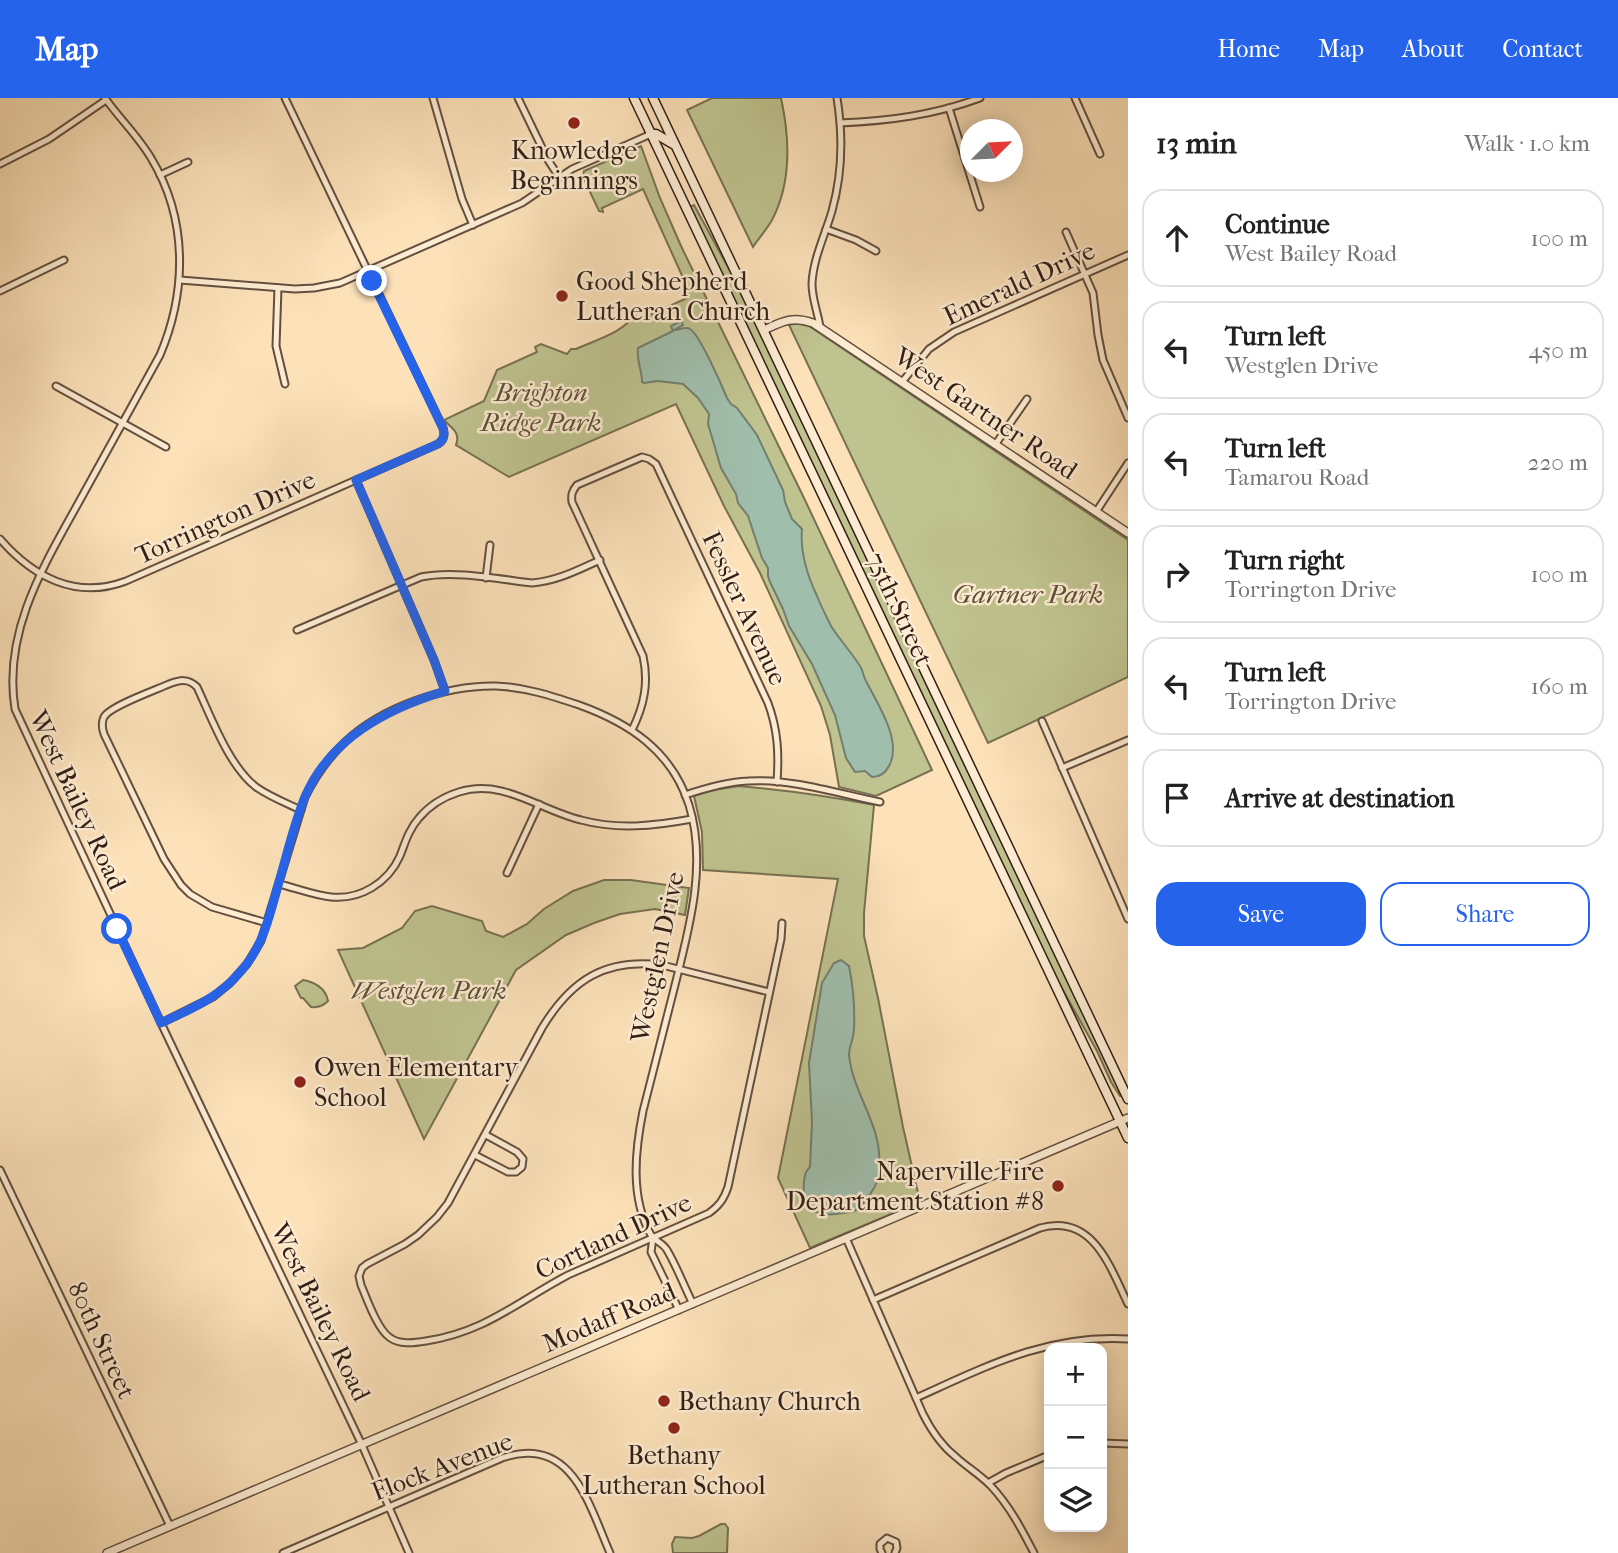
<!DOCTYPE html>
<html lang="en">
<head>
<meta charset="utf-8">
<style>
	body { margin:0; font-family:"IM FELL French Canon",serif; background:#f2f2f2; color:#222 }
	.controls { position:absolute; right:21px; bottom:21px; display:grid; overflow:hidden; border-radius:14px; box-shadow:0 4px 18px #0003 }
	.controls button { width:63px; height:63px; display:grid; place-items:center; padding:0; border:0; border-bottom:2px solid #e0e0e0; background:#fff; color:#222; font:35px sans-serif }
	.compass { position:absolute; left:960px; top:21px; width:63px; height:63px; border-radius:50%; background:#fff; box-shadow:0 4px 18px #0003; rotate:66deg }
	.stop { position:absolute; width:21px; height:21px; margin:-16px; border:5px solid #2563eb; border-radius:50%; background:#fff }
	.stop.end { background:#2563eb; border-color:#fff; box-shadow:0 2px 7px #0008 }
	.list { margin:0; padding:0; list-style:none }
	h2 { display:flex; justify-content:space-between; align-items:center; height:91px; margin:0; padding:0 28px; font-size:30px }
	h2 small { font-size:23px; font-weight:400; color:#767676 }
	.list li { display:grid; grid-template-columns:46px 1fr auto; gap:21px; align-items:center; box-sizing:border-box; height:98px; margin:0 14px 14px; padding:0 14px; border:2px solid #e0e0e0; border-radius:21px }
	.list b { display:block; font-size:26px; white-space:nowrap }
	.list p { margin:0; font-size:23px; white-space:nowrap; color:#767676 }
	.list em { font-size:23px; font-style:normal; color:#767676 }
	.actions { display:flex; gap:14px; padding:21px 28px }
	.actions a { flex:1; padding:16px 0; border:2px solid #2563eb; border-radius:21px; text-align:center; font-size:24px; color:#2563eb }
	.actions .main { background:#2563eb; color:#fff }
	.icon { flex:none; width:38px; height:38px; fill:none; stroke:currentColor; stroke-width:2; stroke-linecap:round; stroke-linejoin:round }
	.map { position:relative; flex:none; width:1128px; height:1455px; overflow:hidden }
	header { display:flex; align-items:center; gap:42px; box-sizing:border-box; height:98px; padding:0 35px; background:#2563eb; color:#fff }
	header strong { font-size:33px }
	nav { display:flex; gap:38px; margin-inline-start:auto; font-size:24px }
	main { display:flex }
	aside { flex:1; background:#fff }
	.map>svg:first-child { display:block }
</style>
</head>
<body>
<header>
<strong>Map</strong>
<nav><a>Home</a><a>Map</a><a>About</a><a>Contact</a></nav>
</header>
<main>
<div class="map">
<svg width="1128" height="1455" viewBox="0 0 1128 1455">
	<rect width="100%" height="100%" fill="#fce1b9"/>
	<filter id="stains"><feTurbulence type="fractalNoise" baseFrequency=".00286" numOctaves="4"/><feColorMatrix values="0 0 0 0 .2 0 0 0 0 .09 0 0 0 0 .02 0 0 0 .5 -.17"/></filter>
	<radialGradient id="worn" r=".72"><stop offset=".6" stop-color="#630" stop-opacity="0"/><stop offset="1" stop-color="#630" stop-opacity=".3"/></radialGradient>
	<g fill="#bfc38f" stroke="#787052" stroke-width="2">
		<path d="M712,0H781C790,41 792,84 772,122C767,131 759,140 753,149L687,12Z"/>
		<path d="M641,48L660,100L681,148L804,400L932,672L876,698L839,689L830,637L821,608L760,475L724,408L676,306L509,379L456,347C461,334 451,330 444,322L484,303L497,272L537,254L535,249L541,246L567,256L571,251H576C593,243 626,234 634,216L639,222L687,200L685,195L689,193L643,91L602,110L603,114L599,113L583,79L584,73Z"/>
		<polygon points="694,107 735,182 1122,998 1120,998 1111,984 1097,953 1055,878 690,109"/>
		<polygon points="797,225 809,228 1128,442 1128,579 988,645 789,227"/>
		<path d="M739,688C785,692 829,698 874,707L864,815V838L878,900L903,1029L920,1104L810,1150L778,1080L838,781L703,772L702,734L694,698L713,692Z"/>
		<polygon points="604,782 631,782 689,790 685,817 655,811 620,816 594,825 566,837 516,872 424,1041 338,852 363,850 402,830 415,813 432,808 482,823 486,833 503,839 527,826 544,811 573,793"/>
		<path d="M303,882C314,884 326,890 328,903C323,908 318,910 311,909L303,900H301L295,888Z"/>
		<polygon points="721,1426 725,1426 728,1430 727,1455 673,1455 672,1446 675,1439 692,1440 699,1438"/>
	</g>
	<g fill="#a0beac" stroke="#747e70" stroke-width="2">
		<path d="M681,223L683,227L674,232C679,232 686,228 690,231C700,237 722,288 727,300L731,306L737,310L757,337L783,392L785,404L792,421L802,431C800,454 807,477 817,498C821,508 826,518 831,528C840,542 851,554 860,568C863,572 863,578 866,583C877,605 903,643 889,668C885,676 880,679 872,679L865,673L855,674L846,660L835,617L812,566L789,528L783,511L770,484L768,478V470L762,460L748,418L738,405L736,396L721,370L708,326L709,316L698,300L683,286L658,283L644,285L642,284C642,272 636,261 638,250L673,233L671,228Z"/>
		<path d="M841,862L849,868C853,888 855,911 854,931C854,940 849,948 849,957C853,997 883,1028 879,1069C878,1076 878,1084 874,1090C870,1097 861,1110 854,1113C852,1114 845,1115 843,1115C817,1120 801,1112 804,1083C805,1077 805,1074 810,1069L812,1024L809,965L822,885L834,865Z"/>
	</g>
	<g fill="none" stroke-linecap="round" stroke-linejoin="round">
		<g stroke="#644f3f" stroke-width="9">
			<g id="minor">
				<path d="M105,0C119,20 138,38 151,60C188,121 187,193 160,257C135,302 110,347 85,393C48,461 2,530 15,611L161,925L362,1347L409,1455"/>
				<polyline points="433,0 462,101 473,127"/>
				<polyline points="518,0 548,62 559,79"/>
				<polyline points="1075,0 1100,56"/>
				<polyline points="949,10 980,109"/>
				<path d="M840,25C889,23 934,17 980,0"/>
				<polyline points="0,66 49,41 106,2"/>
				<polyline points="160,77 188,64"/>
				<polyline points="826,131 856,142 876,153"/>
				<polyline points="1066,134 1093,195 1098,237 1103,262 1128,320"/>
				<polyline points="180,182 295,191 314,190 340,185 522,105 572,71 651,36"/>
				<polyline points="278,190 276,248 285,286"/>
				<polyline points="0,193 64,162"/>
				<path d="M820,229C818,215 812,201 812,186C813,161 825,137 832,113C842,77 843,37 837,0"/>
				<polyline points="902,284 929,251 954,234 1128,157"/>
				<polyline points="56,288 166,349"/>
				<polyline points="995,347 1027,301"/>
				<polyline points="356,382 434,562 445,593"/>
				<polyline points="1096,414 1128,365"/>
				<path d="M0,441C33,479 76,502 126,483L438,346C444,342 445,337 443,330L285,0"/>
				<polyline points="486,480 490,447"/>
				<path d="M297,532L421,479C454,472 498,481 532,485C557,483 578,472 600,462"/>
				<polyline points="1042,623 1128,821"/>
				<path d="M632,632C644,608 649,585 643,558L572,404C571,397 572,393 577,387L642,359L649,361L656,366L768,605C778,632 779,656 777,684"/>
				<polyline points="1062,670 1128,642"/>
				<path d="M685,697C706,690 726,684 748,683C789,680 840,696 880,704"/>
				<polyline points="507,775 539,706"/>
				<path d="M279,786C296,790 313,797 331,799C360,802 388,785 400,758C405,745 409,731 419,720C429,708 443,699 459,694C503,680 539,712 581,722C618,732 654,728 692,721"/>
				<path d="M267,825L212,809L190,796L181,787L164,761L104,636C102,630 101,625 104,619C110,608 156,592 169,586C180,582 188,580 197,589C212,621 229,668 256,689C270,699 286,705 301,712"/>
				<path d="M769,894L662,867C605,860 571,882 542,930L448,1105L437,1119L418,1137L405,1146L367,1166L362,1170L359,1178L361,1187C367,1201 377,1230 389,1239C399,1247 414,1245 426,1243C485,1234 517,1204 568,1177L709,1115C719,1108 724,1101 728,1089L781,841L782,825"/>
				<path d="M161,925L213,899L230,885L247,866L261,843L305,699C315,679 328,660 345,644C382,609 446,587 496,588C525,589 552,598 579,607C629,625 672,653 689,707C708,768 688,835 673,895C663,934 653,974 643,1013C635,1053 630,1100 651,1137C655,1143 663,1145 667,1152C677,1169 684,1188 693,1206"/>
				<polyline points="475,1057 508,1074 516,1074 522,1069 523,1061 517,1054 486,1037"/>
				<polyline points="0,1072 170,1428"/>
				<polyline points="653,1140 651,1154 679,1212"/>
				<path d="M846,1140L923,1316C931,1332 942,1348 956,1359C967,1369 979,1376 990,1387C1009,1407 1021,1430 1034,1455"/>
				<path d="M873,1202L1040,1130C1093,1115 1110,1169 1128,1206"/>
				<path d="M916,1300C987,1268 1048,1236 1128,1241"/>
				<polyline points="1102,1345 1128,1346"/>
				<polyline points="988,1385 1006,1375 1049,1357"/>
				<path d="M283,1455L502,1360C572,1336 589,1407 610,1455"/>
				<polyline points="882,1455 880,1451 880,1446 887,1440 896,1444 897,1450 895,1455"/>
			</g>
		</g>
		<g stroke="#644f3f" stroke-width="10">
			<g id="tertiary">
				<path d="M764,232C783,223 793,218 813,225L1128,435"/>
				<polyline points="107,1455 1128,1020"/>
			</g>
		</g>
		<g stroke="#321e16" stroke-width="11">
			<g id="secondary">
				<polyline points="634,0 1128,1040"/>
				<polyline points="653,0 1128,1001"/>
				<polyline points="651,36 656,36 673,46"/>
			</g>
		</g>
		<use href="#minor" stroke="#fdecd2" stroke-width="5"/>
		<use href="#tertiary" stroke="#fdecd2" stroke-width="7"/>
		<use href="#secondary" stroke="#fdecd2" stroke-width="8"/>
	</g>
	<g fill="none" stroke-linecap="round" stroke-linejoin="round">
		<path stroke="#2563eb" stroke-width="9" d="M117,831L161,925C191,911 220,899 241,873C262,850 269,820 277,791C286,761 293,728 305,699C330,640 387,611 445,593L434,562L356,382L438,346C444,342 445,336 443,330L372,183"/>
	</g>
	<g fill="#8f2418" stroke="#fdecd2" stroke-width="2.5">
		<circle cx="574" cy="25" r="7"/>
		<circle cx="562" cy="198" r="7"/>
		<circle cx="300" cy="984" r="7"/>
		<circle cx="1058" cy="1088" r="7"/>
		<circle cx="664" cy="1303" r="7"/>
		<circle cx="674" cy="1330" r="7"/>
	</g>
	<g text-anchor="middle" stroke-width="5" stroke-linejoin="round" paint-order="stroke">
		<g font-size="26" fill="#321e16" stroke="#fdecd2" text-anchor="start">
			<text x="574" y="61" text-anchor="middle">Knowledge<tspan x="574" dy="30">Beginnings</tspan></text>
			<text x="576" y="192">Good Shepherd<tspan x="576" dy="30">Lutheran Church</tspan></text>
			<text x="314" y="978">Owen Elementary<tspan x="314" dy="30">School</tspan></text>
			<text x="1044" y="1082" text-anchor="end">Naperville Fire<tspan x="1044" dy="30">Department Station #8</tspan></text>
			<text x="678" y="1312">Bethany Church</text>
			<text x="674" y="1366" text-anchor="middle">Bethany<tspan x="674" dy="30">Lutheran School</tspan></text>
		</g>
		<g font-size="26" fill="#321e16" stroke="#fdecd2">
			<text transform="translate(1019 185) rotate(-25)" y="9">Emerald Drive</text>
			<text transform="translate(986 315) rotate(34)" y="9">West Gartner Road</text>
			<text transform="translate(225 419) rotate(-24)" y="9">Torrington Drive</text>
			<text transform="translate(745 510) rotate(65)" y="9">Fessler Avenue</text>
			<text transform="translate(900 511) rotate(65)" y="9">75th Street</text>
			<text transform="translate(78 702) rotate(65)" y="9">West Bailey Road</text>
			<text transform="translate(657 859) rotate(-78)" y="9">Westglen Drive</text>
			<text transform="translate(613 1138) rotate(-25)" y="9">Cortland Drive</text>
			<text transform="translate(321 1214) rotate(64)" y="9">West Bailey Road</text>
			<text transform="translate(609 1219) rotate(-23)" y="9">Modaff Road</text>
			<text transform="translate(102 1242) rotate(65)" y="9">80th Street</text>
			<text transform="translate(442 1368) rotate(-21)" y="9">Flock Avenue</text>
		</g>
		<g font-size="26" font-style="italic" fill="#5c503a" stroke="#fdecd2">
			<text x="541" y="303">Brighton<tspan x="541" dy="30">Ridge Park</tspan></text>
			<text x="1028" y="505">Gartner Park</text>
			<text x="429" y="901">Westglen Park</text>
		</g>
	</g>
	<rect width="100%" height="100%" filter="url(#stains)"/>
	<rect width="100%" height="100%" fill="url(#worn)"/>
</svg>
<div class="controls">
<button>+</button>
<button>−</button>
<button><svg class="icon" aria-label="layers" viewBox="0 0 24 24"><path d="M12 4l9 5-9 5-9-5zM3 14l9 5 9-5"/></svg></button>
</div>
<svg class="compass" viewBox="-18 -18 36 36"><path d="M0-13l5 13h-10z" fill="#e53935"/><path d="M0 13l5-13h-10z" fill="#767676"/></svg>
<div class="stop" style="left:117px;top:831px"></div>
<div class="stop end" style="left:372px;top:183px"></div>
</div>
<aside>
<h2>13 min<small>Walk · 1.0 km</small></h2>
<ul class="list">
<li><svg class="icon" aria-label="ahead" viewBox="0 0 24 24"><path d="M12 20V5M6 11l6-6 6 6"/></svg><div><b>Continue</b><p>West Bailey Road</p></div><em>100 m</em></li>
<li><svg class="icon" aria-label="left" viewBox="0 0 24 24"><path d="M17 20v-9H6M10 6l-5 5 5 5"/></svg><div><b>Turn left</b><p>Westglen Drive</p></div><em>450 m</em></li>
<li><svg class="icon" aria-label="left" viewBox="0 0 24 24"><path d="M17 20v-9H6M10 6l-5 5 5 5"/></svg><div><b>Turn left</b><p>Tamarou Road</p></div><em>220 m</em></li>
<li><svg class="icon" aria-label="right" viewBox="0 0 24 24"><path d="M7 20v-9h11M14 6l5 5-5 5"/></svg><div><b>Turn right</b><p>Torrington Drive</p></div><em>100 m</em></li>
<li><svg class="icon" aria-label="left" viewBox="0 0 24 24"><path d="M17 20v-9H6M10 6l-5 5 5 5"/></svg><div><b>Turn left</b><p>Torrington Drive</p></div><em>160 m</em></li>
<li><svg class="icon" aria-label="arrive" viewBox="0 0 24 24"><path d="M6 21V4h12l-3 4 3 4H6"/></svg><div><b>Arrive at destination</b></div></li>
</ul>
<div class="actions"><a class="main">Save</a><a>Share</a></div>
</aside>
</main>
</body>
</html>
